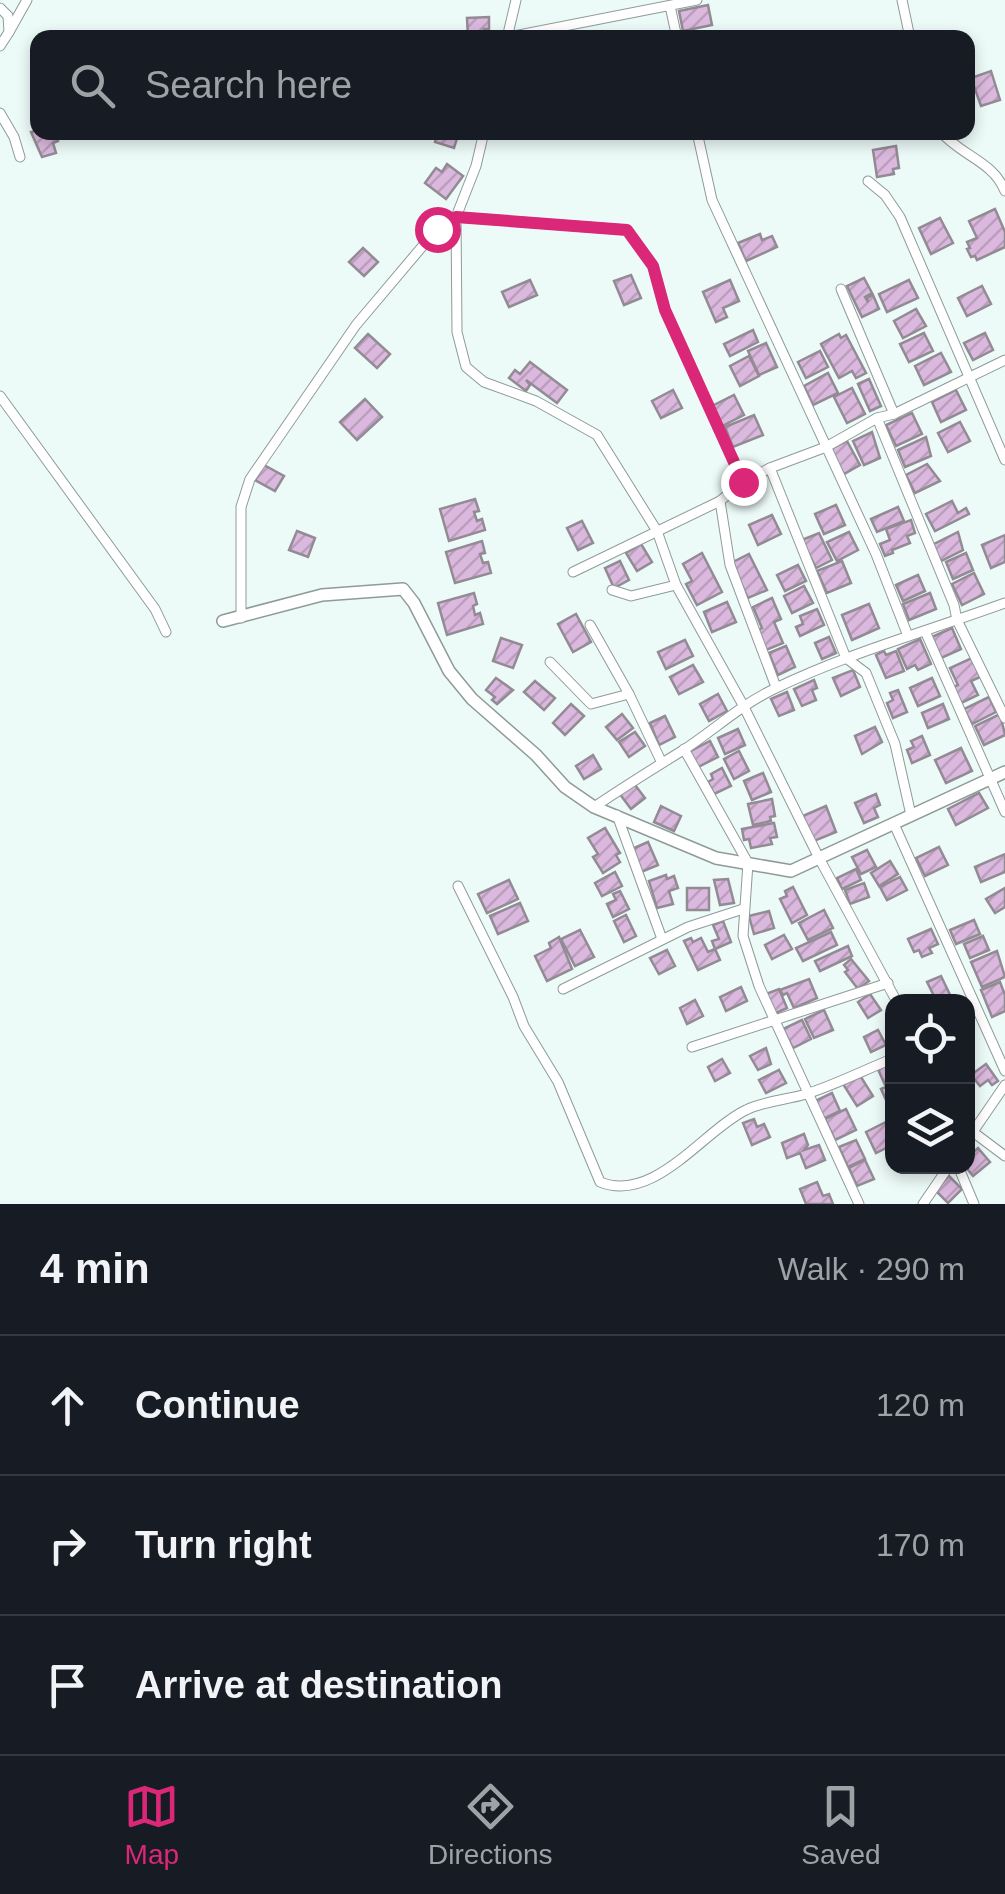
<!DOCTYPE html>
<html lang="en">
<head>
<meta charset="utf-8">
<style>
	body { margin:0; font-family:Arial,sans-serif; background:#20242c; color:#f1f3f6 }
	.controls { position:absolute; right:30px; bottom:30px; display:grid; overflow:hidden; border-radius:20px; box-shadow:0 5px 15px #0003 }
	.controls button { width:90px; height:90px; display:grid; place-items:center; padding:0; border:0; border-bottom:2px solid #363941; background:#171b24; color:#f1f3f6; font:50px sans-serif }
	.stop { position:absolute; width:30px; height:30px; margin:-22px; border:8px solid #db2777; border-radius:50%; background:#fff }
	.stop.end { background:#db2777; border-color:#fff; box-shadow:0 2px 10px #0008 }
	.list { margin:0; padding:0; list-style:none }
	h2 { display:flex; justify-content:space-between; align-items:center; height:130px; margin:0; padding:0 40px; font-size:42px }
	h2 small { font-size:32px; font-weight:400; color:#9ea1a6 }
	.list li { display:grid; grid-template-columns:65px 1fr auto; gap:30px; align-items:center; box-sizing:border-box; height:140px; padding:0 40px; border-top:2px solid #363941 }
	.list b { display:block; font-size:38px; white-space:nowrap }
	.list em { font-size:32px; font-style:normal; color:#9ea1a6 }
	.icon { flex:none; width:55px; height:55px; fill:none; stroke:currentColor; stroke-width:2; stroke-linecap:round; stroke-linejoin:round }
	.map { position:relative; flex:none; width:1005px; height:1204px; overflow:hidden }
	.search { position:absolute; background:#171b24; box-shadow:0 5px 15px #0003; left:30px; right:30px; top:30px; height:110px; display:flex; align-items:center; gap:25px; box-sizing:border-box; padding:0 35px; border-radius:20px; color:#9ea1a6; font-size:38px }
	.sheet { height:550px; background:#171b24 }
	nav { display:flex; justify-content:space-around; align-items:center; box-sizing:border-box; height:140px; border-top:2px solid #363941; background:#171b24; font-size:28px; color:#9ea1a6 }
	nav a { display:grid; justify-items:center; gap:5px }
	nav .on { color:#db2777 }
	.map>svg:first-child { display:block }
</style>
</head>
<body>
<div class="map">
<svg width="1005" height="1204" viewBox="0 0 1005 1204">
	<defs>
		<pattern id="building-hatch" width="6" height="6" patternUnits="userSpaceOnUse" patternTransform="scale(2.5)"><rect width="6" height="6" fill="#dbb9de"/><path d="M-1 1l2-2M0 6l6-6M5 7l2-2" fill="none" stroke="#bb9ebd"/></pattern>
	</defs>
	<rect width="100%" height="100%" fill="#ecfaf8"/>
	<g fill="url(#building-hatch)" stroke="#938b94" stroke-width="2.5">
		<polygon points="708,5 712,25 683,31 679,11"/>
		<polygon points="489,17 489,29 484,29 484,37 468,38 467,18"/>
		<polygon points="991,71 1000,100 981,106 971,78"/>
		<polygon points="38,130 55,132 58,141 53,143 56,153 42,157 31,132"/>
		<polygon points="438,132 459,132 454,148 435,142"/>
		<polygon points="896,146 899,168 893,169 894,174 877,177 873,150"/>
		<polygon points="447,164 463,176 446,199 425,183 436,168 442,172"/>
		<polygon points="995,209 1005,232 1005,247 977,260 975,256 971,257 967,249 970,248 967,242 977,238 969,221"/>
		<polygon points="940,218 953,243 931,254 919,228"/>
		<polygon points="760,234 762,240 772,236 777,247 746,261 738,243"/>
		<polygon points="363,248 378,262 364,276 349,262"/>
		<polygon points="631,275 641,298 624,305 614,281"/>
		<polygon points="864,278 872,293 865,297 868,302 867,298 873,295 879,309 862,317 847,286"/>
		<polygon points="530,280 537,295 509,307 502,292"/>
		<polygon points="730,280 739,301 723,308 727,317 716,322 703,292"/>
		<polygon points="909,280 918,298 887,312 879,294"/>
		<polygon points="982,286 991,304 967,316 958,298"/>
		<polygon points="916,309 926,326 903,338 894,321"/>
		<polygon points="753,330 758,342 730,356 724,344"/>
		<polygon points="924,333 933,351 909,362 900,344"/>
		<polygon points="985,333 993,350 973,360 964,343"/>
		<polygon points="368,334 390,354 377,368 355,348"/>
		<polygon points="839,334 841,338 846,335 866,373 856,378 852,371 839,378 821,344"/>
		<polygon points="766,343 777,367 759,375 748,351"/>
		<polygon points="820,351 828,367 806,378 798,362"/>
		<polygon points="941,353 951,372 924,385 915,366"/>
		<polygon points="749,356 759,376 740,386 730,366"/>
		<polygon points="530,362 567,390 557,403 526,380 530,385 526,391 509,378 515,370 520,374"/>
		<polygon points="828,373 838,393 813,405 804,386"/>
		<polygon points="869,379 881,406 870,411 858,384"/>
		<polygon points="852,388 865,414 847,423 834,397"/>
		<polygon points="673,390 682,408 661,418 652,401"/>
		<polygon points="956,390 966,410 941,422 932,402"/>
		<polygon points="734,395 744,415 720,427 710,407"/>
		<polygon points="365,399 382,417 357,440 340,422"/>
		<polygon points="912,413 922,434 896,446 886,425"/>
		<polygon points="754,415 763,435 733,447 725,427"/>
		<polygon points="960,422 970,441 948,452 938,433"/>
		<polygon points="872,432 880,458 864,465 853,441"/>
		<polygon points="926,437 931,456 905,467 898,450"/>
		<polygon points="847,441 860,465 844,474 829,450"/>
		<polygon points="927,464 940,481 915,493 906,475"/>
		<polygon points="264,465 284,476 275,491 255,480"/>
		<polygon points="475,499 479,511 474,512 477,521 482,519 485,530 449,541 440,509"/>
		<polygon points="952,501 958,513 966,508 969,514 935,531 926,514"/>
		<polygon points="836,505 845,525 824,534 815,514"/>
		<polygon points="898,507 904,521 877,532 871,519"/>
		<polygon points="772,515 781,534 758,545 749,525"/>
		<polygon points="911,520 915,533 907,536 910,543 892,550 893,553 885,556 880,544 890,540 886,529"/>
		<polygon points="582,521 593,543 578,550 567,528"/>
		<polygon points="297,531 315,538 308,557 289,550"/>
		<polygon points="849,532 858,550 837,561 827,542"/>
		<polygon points="958,532 963,550 941,561 932,545"/>
		<polygon points="819,533 832,560 816,568 802,540"/>
		<polygon points="1005,535 1005,562 991,568 982,545"/>
		<polygon points="482,541 485,553 480,554 483,563 488,562 491,573 455,583 446,552"/>
		<polygon points="641,544 652,562 637,571 626,553"/>
		<polygon points="702,553 722,592 697,605 686,584 692,581 683,564"/>
		<polygon points="966,553 973,570 953,579 946,562"/>
		<polygon points="749,554 767,590 748,598 731,563"/>
		<polygon points="620,561 629,580 614,588 605,568"/>
		<polygon points="842,561 851,583 827,593 817,571"/>
		<polygon points="798,565 806,581 785,591 777,575"/>
		<polygon points="974,573 984,594 962,605 952,584"/>
		<polygon points="918,575 925,591 903,601 896,585"/>
		<polygon points="804,586 813,603 792,613 784,596"/>
		<polygon points="474,593 477,604 473,606 475,615 480,613 483,624 447,635 438,603"/>
		<polygon points="930,593 936,609 909,620 903,604"/>
		<polygon points="772,598 781,619 774,622 783,643 766,650 757,631 762,628 753,607"/>
		<polygon points="727,602 736,622 712,632 704,612"/>
		<polygon points="869,604 879,628 852,640 842,615"/>
		<polygon points="817,609 824,625 800,636 796,627 803,624 800,616"/>
		<polygon points="576,614 591,642 573,652 558,624"/>
		<polygon points="952,628 961,649 941,658 932,637"/>
		<polygon points="829,637 836,653 822,659 815,643"/>
		<polygon points="501,638 522,645 513,668 493,661"/>
		<polygon points="920,639 931,664 918,670 915,665 907,669 898,649"/>
		<polygon points="685,640 693,656 666,669 658,652"/>
		<polygon points="786,646 795,667 778,675 769,653"/>
		<polygon points="884,651 886,655 896,651 904,671 886,678 876,655"/>
		<polygon points="972,658 980,677 971,681 978,695 959,704 951,688 958,685 950,668"/>
		<polygon points="693,665 703,682 679,694 670,677"/>
		<polygon points="853,670 860,687 841,696 833,678"/>
		<polygon points="496,678 513,690 497,704 492,700 495,697 486,690"/>
		<polygon points="932,678 940,696 918,706 910,688"/>
		<polygon points="814,680 817,688 812,690 816,700 802,706 794,689"/>
		<polygon points="535,681 555,698 544,710 524,692"/>
		<polygon points="898,690 907,712 893,718 887,703 893,700 890,693"/>
		<polygon points="787,692 794,710 779,716 771,699"/>
		<polygon points="718,694 727,711 709,721 700,704"/>
		<polygon points="989,697 996,712 972,724 964,709"/>
		<polygon points="571,704 584,716 565,735 553,723"/>
		<polygon points="943,704 949,719 928,728 922,713"/>
		<polygon points="622,714 633,728 617,740 606,727"/>
		<polygon points="1000,714 1005,735 984,745 975,726"/>
		<polygon points="665,716 675,737 659,745 650,723"/>
		<polygon points="875,727 882,742 862,754 855,736"/>
		<polygon points="738,729 745,745 725,754 718,738"/>
		<polygon points="635,732 645,746 629,757 619,742"/>
		<polygon points="922,736 930,755 912,763 907,750 914,747 911,741"/>
		<polygon points="710,741 718,757 698,767 689,752"/>
		<polygon points="961,748 972,771 946,783 935,760"/>
		<polygon points="739,751 749,771 734,779 724,759"/>
		<polygon points="593,755 601,769 584,779 576,766"/>
		<polygon points="722,768 731,786 714,794 708,782 713,779 711,774"/>
		<polygon points="763,773 771,792 752,800 744,781"/>
		<polygon points="635,785 645,798 631,809 619,793"/>
		<polygon points="979,793 988,808 956,825 948,809"/>
		<polygon points="876,794 880,805 874,808 878,817 864,823 855,803"/>
		<polygon points="772,799 775,816 770,817 771,821 753,825 748,804"/>
		<polygon points="661,806 681,816 674,831 654,822"/>
		<polygon points="826,806 836,832 814,841 803,816"/>
		<polygon points="774,823 777,837 770,838 772,844 751,848 749,839 744,840 742,829"/>
		<polygon points="605,828 620,853 616,855 620,862 603,873 593,857 598,854 588,838"/>
		<polygon points="648,842 658,865 641,872 632,849"/>
		<polygon points="939,847 948,865 925,876 916,858"/>
		<polygon points="867,850 876,867 861,874 852,857"/>
		<polygon points="1005,854 1005,872 981,882 975,867"/>
		<polygon points="890,861 898,874 879,886 871,873"/>
		<polygon points="856,869 861,880 842,889 837,878"/>
		<polygon points="615,872 622,886 602,896 595,883"/>
		<polygon points="666,875 667,879 674,876 678,888 669,891 673,904 657,908 649,881"/>
		<polygon points="900,877 907,890 887,900 880,887"/>
		<polygon points="728,879 734,903 720,905 714,880"/>
		<polygon points="509,880 518,899 487,913 478,894"/>
		<polygon points="864,883 869,897 850,904 845,890"/>
		<polygon points="793,887 807,915 792,923 780,899 787,896 785,891"/>
		<rect x="687" y="888" width="22" height="22"/>
		<polygon points="1005,888 1005,907 995,913 986,899"/>
		<polygon points="620,891 629,909 613,917 607,904 616,900 613,894"/>
		<polygon points="520,903 528,921 498,934 490,916"/>
		<polygon points="824,910 833,928 808,940 799,923"/>
		<polygon points="769,911 774,928 754,934 749,916"/>
		<polygon points="626,915 636,936 624,942 614,921"/>
		<polygon points="974,920 980,934 956,944 950,930"/>
		<polygon points="723,921 731,942 715,949 712,941 719,939 713,925"/>
		<polygon points="931,929 938,944 929,948 932,953 922,957 919,950 914,952 908,939"/>
		<polygon points="580,930 594,957 575,966 561,939"/>
		<polygon points="831,932 837,945 803,961 796,948"/>
		<polygon points="784,935 792,949 772,959 765,945"/>
		<polygon points="983,936 989,950 970,958 964,944"/>
		<polygon points="559,937 572,969 547,981 535,956 551,948 549,943"/>
		<polygon points="691,938 693,942 701,938 708,952 715,949 720,960 698,970 684,941"/>
		<polygon points="848,946 852,956 820,971 815,961"/>
		<polygon points="667,950 675,966 659,974 650,958"/>
		<polygon points="997,951 1005,977 982,987 971,962"/>
		<polygon points="851,959 869,981 858,989 845,972 848,970 844,965"/>
		<polygon points="941,976 952,999 947,1002 937,1002 927,982"/>
		<polygon points="809,979 817,998 794,1008 787,993 783,995 780,990"/>
		<polygon points="1000,982 1005,995 1005,1011 992,1017 981,990"/>
		<polygon points="741,987 747,1001 726,1011 720,997"/>
		<polygon points="779,989 787,1008 774,1014 766,994"/>
		<polygon points="870,994 881,1010 868,1018 858,1002"/>
		<polygon points="695,1000 703,1016 687,1024 680,1008"/>
		<polygon points="824,1010 833,1030 814,1038 805,1019"/>
		<polygon points="802,1020 811,1039 793,1048 783,1029"/>
		<polygon points="878,1030 886,1045 871,1052 864,1037"/>
		<polygon points="766,1048 771,1064 758,1070 750,1056"/>
		<polygon points="722,1059 730,1073 715,1081 708,1067"/>
		<polygon points="892,1060 892,1097 886,1100 881,1089 886,1087 877,1067"/>
		<polygon points="986,1064 998,1081 992,1085 988,1080 980,1086 971,1075"/>
		<polygon points="779,1070 786,1083 766,1093 759,1080"/>
		<polygon points="859,1074 873,1096 857,1106 843,1084"/>
		<polygon points="832,1093 840,1111 823,1119 815,1101"/>
		<polygon points="846,1109 856,1130 835,1140 825,1119"/>
		<polygon points="754,1119 757,1127 764,1124 770,1137 752,1145 743,1123"/>
		<polygon points="892,1119 892,1145 876,1153 866,1132"/>
		<polygon points="804,1134 808,1145 804,1150 819,1145 825,1160 806,1168 800,1153 787,1158 782,1143"/>
		<polygon points="856,1140 865,1159 848,1167 839,1147"/>
		<polygon points="978,1148 990,1162 973,1176 965,1166 968,1157"/>
		<polygon points="865,1160 874,1179 857,1186 849,1168"/>
		<polygon points="949,1176 962,1189 948,1203 935,1190"/>
		<polygon points="817,1182 823,1196 829,1194 833,1204 806,1204 800,1189"/>
	</g>
	<g fill="none" stroke-linecap="round" stroke-linejoin="round">
		<g stroke="#8e9b99" stroke-width="11">
			<g id="minor">
				<polyline points="902,0 910,38"/>
				<polyline points="670,6 677,38"/>
				<polyline points="0,8 8,16 9,32 0,46"/>
				<polyline points="9,32 27,0"/>
				<polyline points="508,37 697,0"/>
				<polyline points="507,38 516,0"/>
				<polyline points="0,113 14,137 20,157"/>
				<polyline points="484,132 476,166 456,217 457,332 466,367 484,382 536,401 597,435 657,531 676,585 743,705 819,858 897,1002"/>
				<polyline points="697,132 712,200 876,554 908,636"/>
				<path d="M941,132C960,155 993,161 1005,191"/>
				<polyline points="868,181 885,195 900,217 1005,460"/>
				<polyline points="841,289 894,414"/>
				<polyline points="0,396 155,609 166,632"/>
				<polyline points="877,418 954,605 957,620 1005,718"/>
				<polyline points="770,468 846,658 866,673 895,744 911,815"/>
				<polyline points="720,501 730,565 776,687"/>
				<polyline points="573,572 720,501 743,482 770,468 826,447 877,418 894,414 1005,360"/>
				<polyline points="612,590 631,596 676,585"/>
				<polyline points="241,618 241,507 250,479 356,325 437,229 456,217 627,230 653,266 665,310 743,482"/>
				<polyline points="590,625 629,694"/>
				<polyline points="925,631 1005,812"/>
				<polyline points="550,662 591,704 629,694 661,761"/>
				<polyline points="684,749 748,863 743,936 759,986 859,1204"/>
				<path d="M594,807C624,787 654,768 685,749C715,729 741,705 774,689C848,653 928,631 1005,603"/>
				<polyline points="617,815 662,939"/>
				<polyline points="894,824 1005,1071"/>
				<path d="M458,886L513,997L524,1026L558,1082L600,1182C654,1204 704,1130 746,1110C763,1101 787,1100 806,1094C835,1085 864,1070 892,1059"/>
				<polyline points="563,989 688,927 743,909"/>
				<polyline points="692,1047 888,983"/>
				<polyline points="973,1132 1005,1156"/>
				<polyline points="968,1139 1005,1085"/>
				<polyline points="958,1166 974,1204"/>
				<polyline points="923,1204 949,1166"/>
			</g>
		</g>
		<g stroke="#8e9b99" stroke-width="14">
			<polyline id="tertiary" points="223,621 322,595 403,589 414,603 449,671 472,699 536,755 565,787 594,807 716,858 791,871 1005,772"/>
		</g>
		<use href="#minor" stroke="#fff" stroke-width="9"/>
		<use href="#tertiary" stroke="#fff" stroke-width="11"/>
	</g>
	<g fill="none" stroke-linecap="round" stroke-linejoin="round">
		<polyline stroke="#db2777" stroke-width="12" points="437,229 456,217 627,230 653,266 665,310 743,482"/>
	</g>
</svg>
<div class="controls">
<button><svg class="icon" aria-label="locate" viewBox="0 0 24 24"><circle cx="12" cy="12" r="6"/><path d="M12 2v4M12 18v4M2 12h4M18 12h4"/></svg></button>
<button><svg class="icon" aria-label="layers" viewBox="0 0 24 24"><path d="M12 4l9 5-9 5-9-5zM3 14l9 5 9-5"/></svg></button>
</div>
<div class="stop" style="left:437px;top:229px"></div>
<div class="stop end" style="left:743px;top:482px"></div>
<div class="search"><svg class="icon" aria-label="search" viewBox="0 0 24 24"><circle cx="10" cy="10" r="6"/><path d="M15 15l6 6"/></svg>Search here</div>
</div>
<section class="sheet">
<h2>4 min<small>Walk · 290 m</small></h2>
<ul class="list">
<li><svg class="icon" aria-label="ahead" viewBox="0 0 24 24"><path d="M12 20V5M6 11l6-6 6 6"/></svg><div><b>Continue</b></div><em>120 m</em></li>
<li><svg class="icon" aria-label="right" viewBox="0 0 24 24"><path d="M7 20v-9h11M14 6l5 5-5 5"/></svg><div><b>Turn right</b></div><em>170 m</em></li>
<li><svg class="icon" aria-label="arrive" viewBox="0 0 24 24"><path d="M6 21V4h12l-3 4 3 4H6"/></svg><div><b>Arrive at destination</b></div></li>
</ul>
</section>
<nav>
<a class="on"><svg class="icon" aria-label="map" viewBox="0 0 24 24"><path d="M3 6l6-2 6 2 6-2v14l-6 2-6-2-6 2zM9 4v14M15 6v14"/></svg>Map</a>
<a><svg class="icon" aria-label="directions" viewBox="0 0 24 24"><path d="M12 3l9 9-9 9-9-9zM9 14v-3h6M13 9l2 2-2 2"/></svg>Directions</a>
<a><svg class="icon" aria-label="saved" viewBox="0 0 24 24"><path d="M7 4h10v16l-5-4-5 4z"/></svg>Saved</a>
</nav>
</body>
</html>
